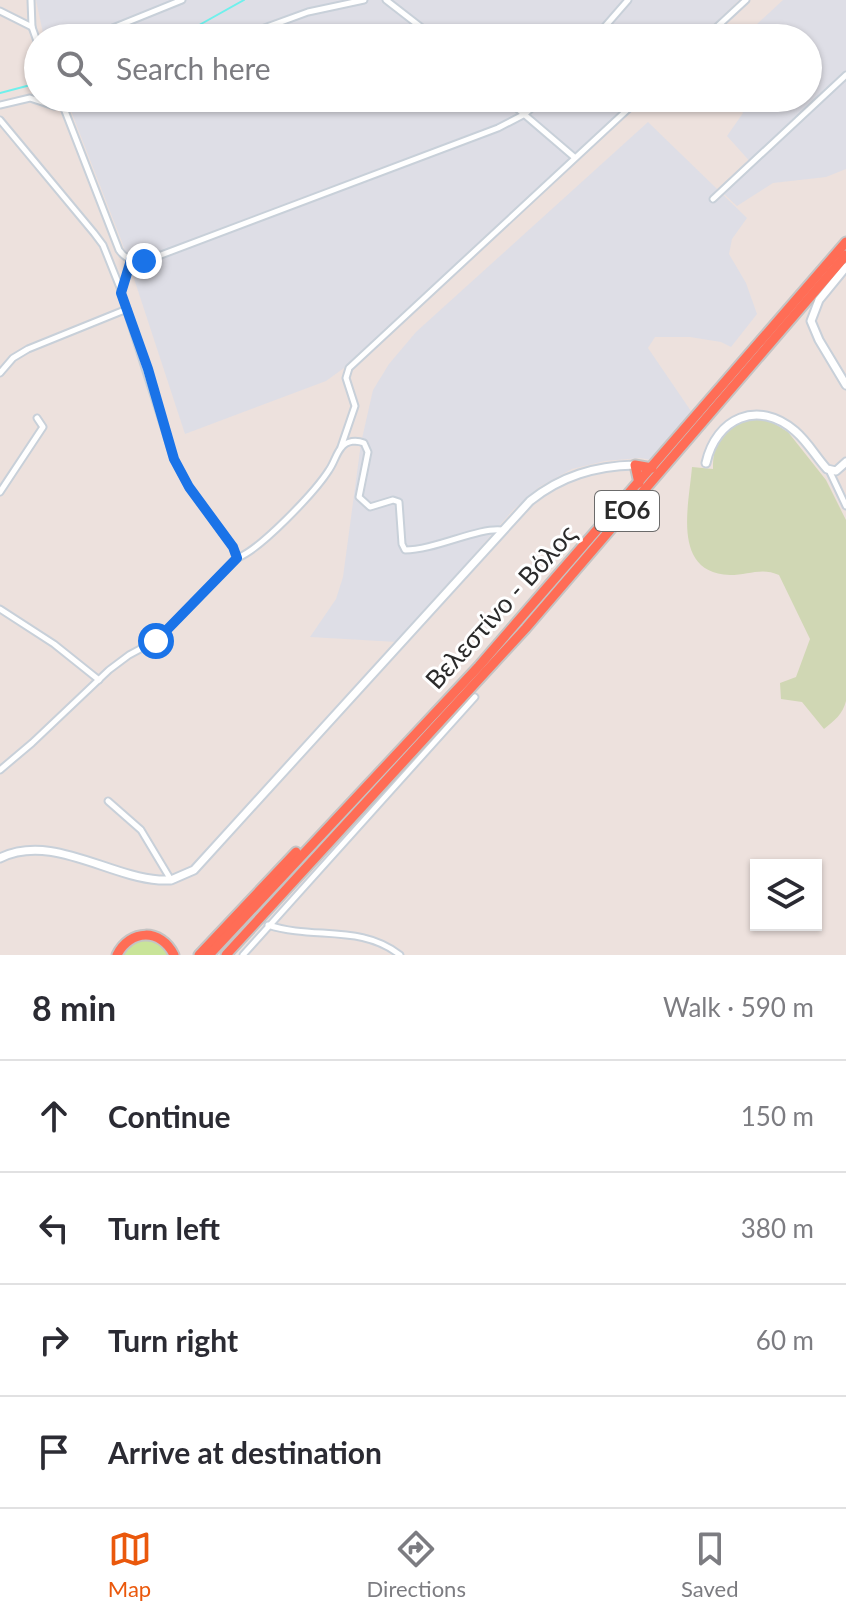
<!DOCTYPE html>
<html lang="en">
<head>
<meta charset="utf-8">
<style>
	body { margin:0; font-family:Lato,sans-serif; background:#f7f7f7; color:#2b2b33 }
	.controls { position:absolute; right:24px; bottom:24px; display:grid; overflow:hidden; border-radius:0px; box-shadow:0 2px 6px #0004 }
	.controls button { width:72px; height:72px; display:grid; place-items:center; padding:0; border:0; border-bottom:2px solid #e1e1e2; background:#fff; color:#2b2b33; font:40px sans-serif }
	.stop { position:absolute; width:24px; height:24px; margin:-18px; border:6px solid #1a73e8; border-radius:50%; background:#fff }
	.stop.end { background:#1a73e8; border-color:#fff; box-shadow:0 2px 8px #0008 }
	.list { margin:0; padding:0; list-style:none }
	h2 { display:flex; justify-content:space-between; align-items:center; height:104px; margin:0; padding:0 32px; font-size:34px }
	h2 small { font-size:26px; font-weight:400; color:#7c7c81 }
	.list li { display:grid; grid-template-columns:52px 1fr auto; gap:24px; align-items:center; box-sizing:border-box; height:112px; padding:0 32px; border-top:2px solid #e1e1e2 }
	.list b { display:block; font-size:30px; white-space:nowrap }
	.list em { font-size:26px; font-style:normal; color:#7c7c81 }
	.icon { flex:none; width:44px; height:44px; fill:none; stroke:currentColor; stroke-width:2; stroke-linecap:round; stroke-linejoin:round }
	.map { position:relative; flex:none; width:846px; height:955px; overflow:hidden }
	.search { position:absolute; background:#fff; box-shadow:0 2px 6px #0004; left:24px; right:24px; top:24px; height:88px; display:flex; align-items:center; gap:20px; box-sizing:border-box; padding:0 28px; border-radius:44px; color:#7c7c81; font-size:30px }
	.sheet { height:552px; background:#fff }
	nav { display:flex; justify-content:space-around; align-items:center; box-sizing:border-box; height:112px; border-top:2px solid #e1e1e2; background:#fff; font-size:22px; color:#7c7c81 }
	nav a { display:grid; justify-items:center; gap:4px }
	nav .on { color:#ea580c }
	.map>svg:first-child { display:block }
</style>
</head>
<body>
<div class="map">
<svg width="846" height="955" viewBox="0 0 846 955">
	<rect width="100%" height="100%" fill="#ede1dd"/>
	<g fill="#dedee6">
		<polygon points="36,0 739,0 699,38 44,38"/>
		<polygon points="783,0 846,0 846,169 826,177 773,183 737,206 724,194 754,166 727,136 743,113 730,98 808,98 808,38 742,38"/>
		<polygon points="66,98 635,98 344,368 326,381 185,434 122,242"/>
		<polygon points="648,122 747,218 732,239 729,254 746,283 757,314 731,347 721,342 690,337 655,337 648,348 693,414 652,460 640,458 605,461 572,469 539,487 513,510 397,642 310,637 336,599 343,577 361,443 373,390 389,364 416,332"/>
	</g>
	<polygon fill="#c9e499" points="146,938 161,942 170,955 120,955 130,943"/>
	<path fill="#d0d7b4" d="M745,419H767L788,432L826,480L846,520V701C843,714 834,721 824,729L802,702L781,699L780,683L796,677L810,639L779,575C762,567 748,575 730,575C671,573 689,505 692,467L713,469C713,441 721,431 745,419Z"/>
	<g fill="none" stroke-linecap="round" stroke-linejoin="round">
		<g stroke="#6ff0ec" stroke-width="2">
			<polyline points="176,38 244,0"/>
			<polyline points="0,93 38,83"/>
		</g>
		<g stroke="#c8d0d9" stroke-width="9">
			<g id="street">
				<polyline points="31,0 32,27 38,44"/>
				<polyline points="386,0 435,38"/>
				<polyline points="0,11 32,27"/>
				<polyline points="88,38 182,0"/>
				<polyline points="237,38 308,12 364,0"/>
				<polyline points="595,38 628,0"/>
				<polyline points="705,38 746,0"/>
				<path d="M60,98L119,250C128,263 139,262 153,258L498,128L525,114L543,98"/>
				<polyline points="505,98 574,157"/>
				<polyline points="0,105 30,98 54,106 74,98"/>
				<polyline points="0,120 94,233 103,245 121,290"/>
				<polyline points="713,199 846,75"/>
				<polyline points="0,373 13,358 28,349 127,309"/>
				<polyline points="341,447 355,406 346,378 349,368 640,98"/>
				<polyline points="829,470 846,506"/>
				<polyline points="0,492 43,427 37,418"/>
				<path d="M237,558C260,550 315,492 329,470C334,463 336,454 341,448C347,440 357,440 364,443L368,452L359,497L370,507L393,500L399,502L402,544L405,550C435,550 478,527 502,530"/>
				<polyline points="0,609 54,644 99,680"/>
				<polyline points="0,770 32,743 109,670 129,655 157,640 237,558 233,547 189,487 174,459 121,293 131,260"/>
				<polyline points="108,801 141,830 171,880"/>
				<path d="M268,925C314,940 361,924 400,955"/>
				<polyline points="243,955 475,697"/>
			</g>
		</g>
		<g stroke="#c8d0d9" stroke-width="11">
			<g id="secondary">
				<polyline points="846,267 819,300 811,321 819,340 846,385"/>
				<path d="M706,463C716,418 758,399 795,431C808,442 816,457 827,469L836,471L846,462"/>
				<path d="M0,858C51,833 107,876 159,880H171L194,870L530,501C561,476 595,466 635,465"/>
			</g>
		</g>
		<g stroke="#c4c4c4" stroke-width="13">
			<g id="highway">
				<polyline points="639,483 635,465 652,468"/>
				<path d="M117,955C130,929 161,928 174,955"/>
				<polyline points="199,955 296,852"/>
				<polyline points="209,955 479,666 846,242"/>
				<polyline points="226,955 526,628 846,255"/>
			</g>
		</g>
		<use href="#street" stroke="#fff" stroke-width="5"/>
		<use href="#secondary" stroke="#fff" stroke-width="7"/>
		<use href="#highway" stroke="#ff6d56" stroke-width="9"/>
	</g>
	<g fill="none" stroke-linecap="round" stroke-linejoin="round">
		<polyline stroke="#1a73e8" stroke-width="10" points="144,261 131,260 121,293 148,369 174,459 189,487 233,547 237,558 156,641"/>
	</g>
	<g text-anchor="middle" stroke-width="6" stroke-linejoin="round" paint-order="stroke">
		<rect fill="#fff" stroke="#6b6b6b" stroke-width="2" x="595" y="491" width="64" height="40" rx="6"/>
		<g font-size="24" font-weight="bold" fill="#2b2b2b">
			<text x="627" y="519">ΕΟ6</text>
		</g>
		<g font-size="26" fill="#2b2b2b" stroke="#fff">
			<text transform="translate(501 607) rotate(-48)" y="9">Βελεστίνο - Βόλος</text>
		</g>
	</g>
</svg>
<div class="controls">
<button><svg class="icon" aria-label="layers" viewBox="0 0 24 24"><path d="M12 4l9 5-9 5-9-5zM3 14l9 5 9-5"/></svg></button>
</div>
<div class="stop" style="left:156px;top:641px"></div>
<div class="stop end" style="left:144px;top:261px"></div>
<div class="search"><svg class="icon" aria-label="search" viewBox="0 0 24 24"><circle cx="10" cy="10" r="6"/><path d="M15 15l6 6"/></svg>Search here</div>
</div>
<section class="sheet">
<h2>8 min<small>Walk · 590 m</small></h2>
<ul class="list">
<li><svg class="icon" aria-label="ahead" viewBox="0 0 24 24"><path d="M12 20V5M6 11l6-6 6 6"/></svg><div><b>Continue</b></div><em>150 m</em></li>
<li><svg class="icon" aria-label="left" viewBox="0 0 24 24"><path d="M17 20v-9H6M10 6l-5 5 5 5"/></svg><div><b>Turn left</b></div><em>380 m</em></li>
<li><svg class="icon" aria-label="right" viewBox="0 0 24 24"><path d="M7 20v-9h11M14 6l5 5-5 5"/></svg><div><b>Turn right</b></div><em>60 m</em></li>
<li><svg class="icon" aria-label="arrive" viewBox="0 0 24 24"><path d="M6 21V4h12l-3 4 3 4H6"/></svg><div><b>Arrive at destination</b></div></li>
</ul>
</section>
<nav>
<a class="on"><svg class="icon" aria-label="map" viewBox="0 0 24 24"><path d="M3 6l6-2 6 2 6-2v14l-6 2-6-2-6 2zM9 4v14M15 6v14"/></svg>Map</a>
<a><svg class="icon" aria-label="directions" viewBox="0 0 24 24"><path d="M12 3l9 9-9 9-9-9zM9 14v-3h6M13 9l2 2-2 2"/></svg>Directions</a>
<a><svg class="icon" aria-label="saved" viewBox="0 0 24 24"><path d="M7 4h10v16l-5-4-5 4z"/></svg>Saved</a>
</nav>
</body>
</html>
